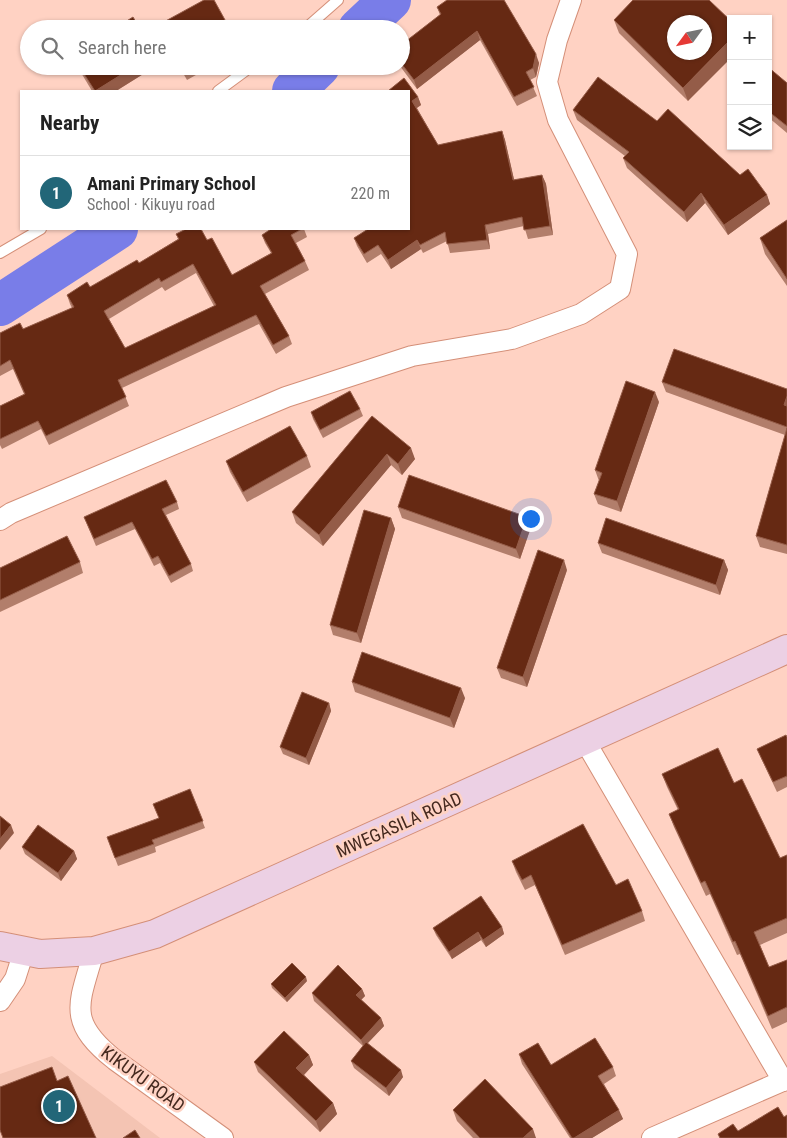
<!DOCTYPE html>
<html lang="en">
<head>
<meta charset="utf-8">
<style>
	body { margin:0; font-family:"Roboto Condensed",sans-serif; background:#f6f6f6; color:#222 }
	.controls { position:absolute; right:15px; top:15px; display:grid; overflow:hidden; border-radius:0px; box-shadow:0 1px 4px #0004 }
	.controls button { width:45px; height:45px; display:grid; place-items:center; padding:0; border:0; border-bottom:1px solid #e0e0e0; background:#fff; color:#222; font:25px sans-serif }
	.compass { position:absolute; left:667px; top:15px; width:45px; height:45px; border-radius:50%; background:#fff; box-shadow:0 1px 4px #0004; rotate:237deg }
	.you { position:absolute; left:530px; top:518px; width:18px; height:18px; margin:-12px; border:4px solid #fff; border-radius:50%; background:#1a73e8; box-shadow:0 0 0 8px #1a73e833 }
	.badge { display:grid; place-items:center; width:32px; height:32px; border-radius:50%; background:#226678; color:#fff; font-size:16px; font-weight:700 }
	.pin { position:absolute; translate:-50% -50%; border:2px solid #fff; box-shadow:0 1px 5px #0006 }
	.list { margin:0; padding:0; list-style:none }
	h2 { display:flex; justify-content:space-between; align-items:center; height:65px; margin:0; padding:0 20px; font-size:21px }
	h2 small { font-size:16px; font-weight:400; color:#767676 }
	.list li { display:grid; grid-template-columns:32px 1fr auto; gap:15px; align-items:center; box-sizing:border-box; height:75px; padding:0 20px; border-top:1px solid #e0e0e0 }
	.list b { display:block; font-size:19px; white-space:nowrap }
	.list p { margin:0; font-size:16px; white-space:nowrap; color:#767676 }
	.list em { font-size:16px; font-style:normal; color:#767676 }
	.icon { flex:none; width:28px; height:28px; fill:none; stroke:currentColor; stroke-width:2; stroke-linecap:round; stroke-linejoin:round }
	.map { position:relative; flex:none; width:787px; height:1138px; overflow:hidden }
	.search { position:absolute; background:#fff; box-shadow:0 1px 4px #0004; left:20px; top:20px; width:390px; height:55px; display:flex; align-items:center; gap:12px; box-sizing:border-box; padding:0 18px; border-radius:28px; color:#767676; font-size:19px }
	.panel { position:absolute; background:#fff; box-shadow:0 1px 4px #0004; left:20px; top:90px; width:390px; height:140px; border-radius:0px }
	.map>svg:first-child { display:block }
</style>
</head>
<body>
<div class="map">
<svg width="787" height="1138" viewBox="0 0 787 1138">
	<rect width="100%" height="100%" fill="#ffd2c3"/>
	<polygon fill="#f4c4b3" points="52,1056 160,1138 0,1138 0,1074"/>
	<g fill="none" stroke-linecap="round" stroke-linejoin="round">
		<g stroke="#797de8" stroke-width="42">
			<polyline points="359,29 390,0"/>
			<polyline points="293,91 319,66"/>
			<polyline points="0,305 117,229"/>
		</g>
		<g stroke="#d48f78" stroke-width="12">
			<g id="lane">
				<polyline points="305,29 338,0"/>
				<polyline points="218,91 252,66"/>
				<polyline points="0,253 41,229"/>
			</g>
		</g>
		<g stroke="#d48f78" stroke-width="22">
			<g id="street">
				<polyline points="0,520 11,513 286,397 412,356 512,339 581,314 620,289 627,254 558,120 547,82 557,40 571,0"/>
				<polyline points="585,741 783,1081"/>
				<path d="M94,951C79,1004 66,1021 115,1060L223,1138"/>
				<polyline points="0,1001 15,979 24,951"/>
				<polyline points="652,1138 787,1079"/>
			</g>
		</g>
		<g stroke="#d48f78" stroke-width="30">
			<polyline id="secondary" points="0,946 40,954 94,951 155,934 787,649"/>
		</g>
		<use href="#lane" stroke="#fff" stroke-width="10"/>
		<use href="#street" stroke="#fff" stroke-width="20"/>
		<use href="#secondary" stroke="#ecd0e4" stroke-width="28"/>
	</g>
	<g fill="#b27e6b" fill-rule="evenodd">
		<polygon points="709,0 688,101 619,33 614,20"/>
		<polygon points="505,2 539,63 536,77 530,80 537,96 517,106 480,40 417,89 400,66 401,66 401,45 440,15 437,7"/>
		<polygon points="77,66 156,66 116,91 92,91"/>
		<polygon points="179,66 212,66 187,80"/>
		<polygon points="768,67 787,83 787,133 768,117"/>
		<polygon points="404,78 418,97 421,105 417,108 438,145 502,131 505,140 514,180 542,175 546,184 553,235 528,239 524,226 488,234 490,249 450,253 447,241 423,253 421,249 391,269 381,254 367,263 357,246 354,238 366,231 365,229 409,229 409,91 388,91"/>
		<polygon points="573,110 657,121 740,175 767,195 770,204 728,235 705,203 687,222 627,168 623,158 625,156 577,120"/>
		<polygon points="787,220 787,286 765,254 760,238"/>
		<path d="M271,229H304L307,237L296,243L305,261L309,270L265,294L289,336L292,344L276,354L259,324L122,388L129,406L49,445L41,429L2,449L0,445V406L24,394L13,369L0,376V333L23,329L72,308L70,304L67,295L90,287L139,263L178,239L176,234L207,240L232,275L271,253L265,243L262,235ZM196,273L214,306L125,348L109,319L162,287L165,291Z"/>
		<polygon points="662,382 787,389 787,554 760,547 756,536 785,435 666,392"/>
		<polygon points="659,402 621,512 598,504 594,494 599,481 595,470"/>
		<polygon points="360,409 363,416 323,438 313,419 311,412"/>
		<polygon points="372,416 415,459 402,475 391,465 323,546 296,523 292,512"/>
		<polygon points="307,456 311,467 247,502 230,472 226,461"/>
		<polygon points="177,502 179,509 166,515 191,564 193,571 171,583 160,563 154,566 135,529 96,546 84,517"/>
		<polygon points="398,507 527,517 531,527 520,559 402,518"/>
		<polygon points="391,518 395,529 361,643 333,635 330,625"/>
		<polygon points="598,543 724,560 728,570 720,595 602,553"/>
		<polygon points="80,562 83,573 0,612 0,568"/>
		<polygon points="567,570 527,687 501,678 497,668"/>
		<polygon points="352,682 465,698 454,728 355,692"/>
		<polygon points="329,703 331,711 309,765 283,754 280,747"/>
		<polygon points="787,737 787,787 777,792 761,758 757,749"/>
		<polygon points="662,774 734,783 780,858 787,855 787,933 760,945 769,967 787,960 787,1022 772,1029 740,954 737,955 710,894 706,896 674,827 669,814 678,810 667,787"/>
		<polygon points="190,789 205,828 155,847 156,852 118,866 107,837 159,818"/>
		<polygon points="22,847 74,851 77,859 61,881 25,854"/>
		<polygon points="512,861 642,911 645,921 565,955 535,885 525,890 516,872"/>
		<polygon points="502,927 504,934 486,947 481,940 452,959 436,935 433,928"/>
		<polygon points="307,981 287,1002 272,988 271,984"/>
		<polygon points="362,989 365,996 361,1000 381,1018 384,1026 367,1044 403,1077 389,1096 354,1068 351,1061 363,1046 314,1001 312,993"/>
		<polygon points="519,1054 551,1065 613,1067 616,1076 604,1084 623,1119 592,1138 570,1138 522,1064"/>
		<polygon points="309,1055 313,1065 304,1075 333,1103 337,1114 320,1132 258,1072 254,1062"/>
		<polygon points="453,1110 536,1138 473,1138 457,1121"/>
	</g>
	<g fill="#945c48">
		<polygon points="477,31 480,40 417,89 414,80"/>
		<polygon points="731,39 731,58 688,101 683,88"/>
		<polygon points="536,54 539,63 536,77 533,68"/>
		<polygon points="135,66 156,66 116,91 95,91"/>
		<polygon points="418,97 421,105 415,109 412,101"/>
		<polygon points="502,131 505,140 516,188 513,180"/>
		<polygon points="542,175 546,184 553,235 550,226"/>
		<polygon points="701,193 705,203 687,222 684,212"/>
		<polygon points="767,195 770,204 728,235 724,225"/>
		<polygon points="485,225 488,234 490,249 487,240"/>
		<polygon points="417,240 421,249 391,269 388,260"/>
		<polygon points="655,392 659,402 621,512 617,501"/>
		<polygon points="787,396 787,413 784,405"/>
		<polygon points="411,448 415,459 402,475 398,464"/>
		<polygon points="387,454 391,465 323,546 319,535"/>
		<polygon points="527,517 531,527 520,559 516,549"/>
		<polygon points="391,518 395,529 361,643 357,633"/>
		<polygon points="564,560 567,570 527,687 523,677"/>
		<polygon points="724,560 728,570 720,595 716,585"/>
		<polygon points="461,688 465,698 454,728 450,718"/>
		<polygon points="329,703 331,711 309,765 306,758"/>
		<polygon points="11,825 14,833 0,850 0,839"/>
		<polygon points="74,851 77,859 61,881 58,873"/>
		<polygon points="502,927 504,934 486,947 483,940"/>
		<polygon points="478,932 481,940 452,959 449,952"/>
		<polygon points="306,977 307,981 287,1002 285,998"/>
		<polygon points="362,989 365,996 359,1002 356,995"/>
		<polygon points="381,1018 384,1026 364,1047 361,1040"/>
		<polygon points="309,1055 313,1065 300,1079 296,1068"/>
		<polygon points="401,1070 403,1077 389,1096 386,1088"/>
		<polygon points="333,1103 337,1114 320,1132 316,1121"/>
		<polygon points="619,1110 623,1119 592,1138 574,1138"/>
		<polygon points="533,1129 536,1138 523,1138"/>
	</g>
	<g fill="#662913" stroke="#945c48" fill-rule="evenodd">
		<polygon points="204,0 214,0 230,29 151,29"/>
		<polygon points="447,0 504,0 536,54 533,68 526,72 534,87 514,97 477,31 414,80 401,63 401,45 441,14 437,7"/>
		<path d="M633,0H709L731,21V39L683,88L614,20ZM674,22H704V52H674Z"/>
		<polygon points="133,17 140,29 114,29"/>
		<polygon points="79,66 135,66 95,91"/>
		<polygon points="181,66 189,66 183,70"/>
		<polygon points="768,67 787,83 787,126 768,111"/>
		<polygon points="598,77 657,121 668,109 740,175 748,169 767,195 724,225 701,193 684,212 623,158 629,152 573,110"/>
		<polygon points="404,78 418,97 412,101 438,145 502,131 513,180 542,175 550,226 524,230 522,217 485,225 487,240 447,244 445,232 420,245 417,240 388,260 378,245 364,254 354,238 368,229 367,229 409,229 409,91 388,91"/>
		<polygon points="787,220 787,279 760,238"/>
		<path d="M186,229H201L207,240L212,238L232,275L272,253L262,235L271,229H302L291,235L305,261L260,286L289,336L273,345L256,315L118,380L126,397L46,436L38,421L0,439V406L25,394L10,360L0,366V333L20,323L23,329L74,307L67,295L87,282L90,287L137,260L139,263L179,239L176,234ZM193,264L216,305L125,348L104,311L159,278L161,282Z"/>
		<polygon points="674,349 787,389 787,396 784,405 787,406 787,427 662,382"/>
		<polygon points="626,381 655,392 617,501 594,494 602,473 595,470"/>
		<polygon points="350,391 360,409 320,430 311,412"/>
		<polygon points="372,416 411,448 398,464 387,454 319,535 292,512"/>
		<polygon points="290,426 307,456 243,492 226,461"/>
		<polygon points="787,428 787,545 756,536"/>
		<polygon points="409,475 527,517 516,549 398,507"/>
		<polygon points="166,480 177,502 162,509 191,564 169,576 158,556 152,559 132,522 94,539 84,517"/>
		<polygon points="364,510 391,518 357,633 330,625"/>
		<polygon points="606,518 724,560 716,585 598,543"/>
		<polygon points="67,536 80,562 0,600 0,568"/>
		<polygon points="538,550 564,560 523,677 497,668"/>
		<polygon points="362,652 461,688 450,718 352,682"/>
		<polygon points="302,692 329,703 306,758 280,747"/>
		<polygon points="786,735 787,737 787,776 773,782 757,749"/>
		<polygon points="718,748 734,783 742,779 780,858 787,855 787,918 754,932 769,967 787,960 787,1007 768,1016 735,941 733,942 705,881 701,883 669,814 679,809 662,774"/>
		<polygon points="190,789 203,821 152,840 154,844 115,858 107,837 159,818 153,804"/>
		<polygon points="0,816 11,825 0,839"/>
		<polygon points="583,824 616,885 628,879 642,911 562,945 531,875 522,880 512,861"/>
		<polygon points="38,825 74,851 58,873 22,847"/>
		<polygon points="481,896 502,927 483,940 478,932 449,952 433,928"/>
		<polygon points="292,963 306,977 285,998 271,984"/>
		<polygon points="338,965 362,989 356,995 381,1018 361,1040 312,993"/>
		<polygon points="284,1031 309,1055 296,1068 333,1103 316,1121 254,1062"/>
		<polygon points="595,1038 613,1067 598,1076 619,1110 574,1138 572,1138 519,1054 538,1043 551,1065"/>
		<polygon points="366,1042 401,1070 386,1088 351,1061"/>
		<polygon points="52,1067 57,1081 68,1076 96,1138 3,1138 0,1130 0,1087"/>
		<polygon points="485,1079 533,1129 523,1138 480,1138 453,1110"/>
		<polygon points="778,1107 784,1117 787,1115 787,1138 720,1138 718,1134 733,1124 738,1131"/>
		<polygon points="135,1130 140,1138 123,1138"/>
	</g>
	<g text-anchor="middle" stroke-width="5" stroke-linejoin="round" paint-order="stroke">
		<g font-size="18" fill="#45291f" stroke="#ffd2c3">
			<text transform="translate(399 825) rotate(-24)" y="6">MWEGASILA ROAD</text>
			<text transform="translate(143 1079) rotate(36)" y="6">KIKUYU ROAD</text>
		</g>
	</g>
</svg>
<div class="controls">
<button>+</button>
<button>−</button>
<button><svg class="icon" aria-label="layers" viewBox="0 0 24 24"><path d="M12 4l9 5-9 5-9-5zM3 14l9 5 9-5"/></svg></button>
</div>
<svg class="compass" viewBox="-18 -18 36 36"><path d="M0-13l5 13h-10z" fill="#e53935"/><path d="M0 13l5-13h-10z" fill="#767676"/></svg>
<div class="you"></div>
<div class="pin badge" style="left:59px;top:1106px">1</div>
<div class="search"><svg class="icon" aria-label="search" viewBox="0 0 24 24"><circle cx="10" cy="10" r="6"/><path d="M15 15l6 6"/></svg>Search here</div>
<section class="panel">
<h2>Nearby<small></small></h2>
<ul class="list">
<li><span class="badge">1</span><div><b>Amani Primary School</b><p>School · Kikuyu road</p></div><em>220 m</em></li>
</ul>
</section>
</div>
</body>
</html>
